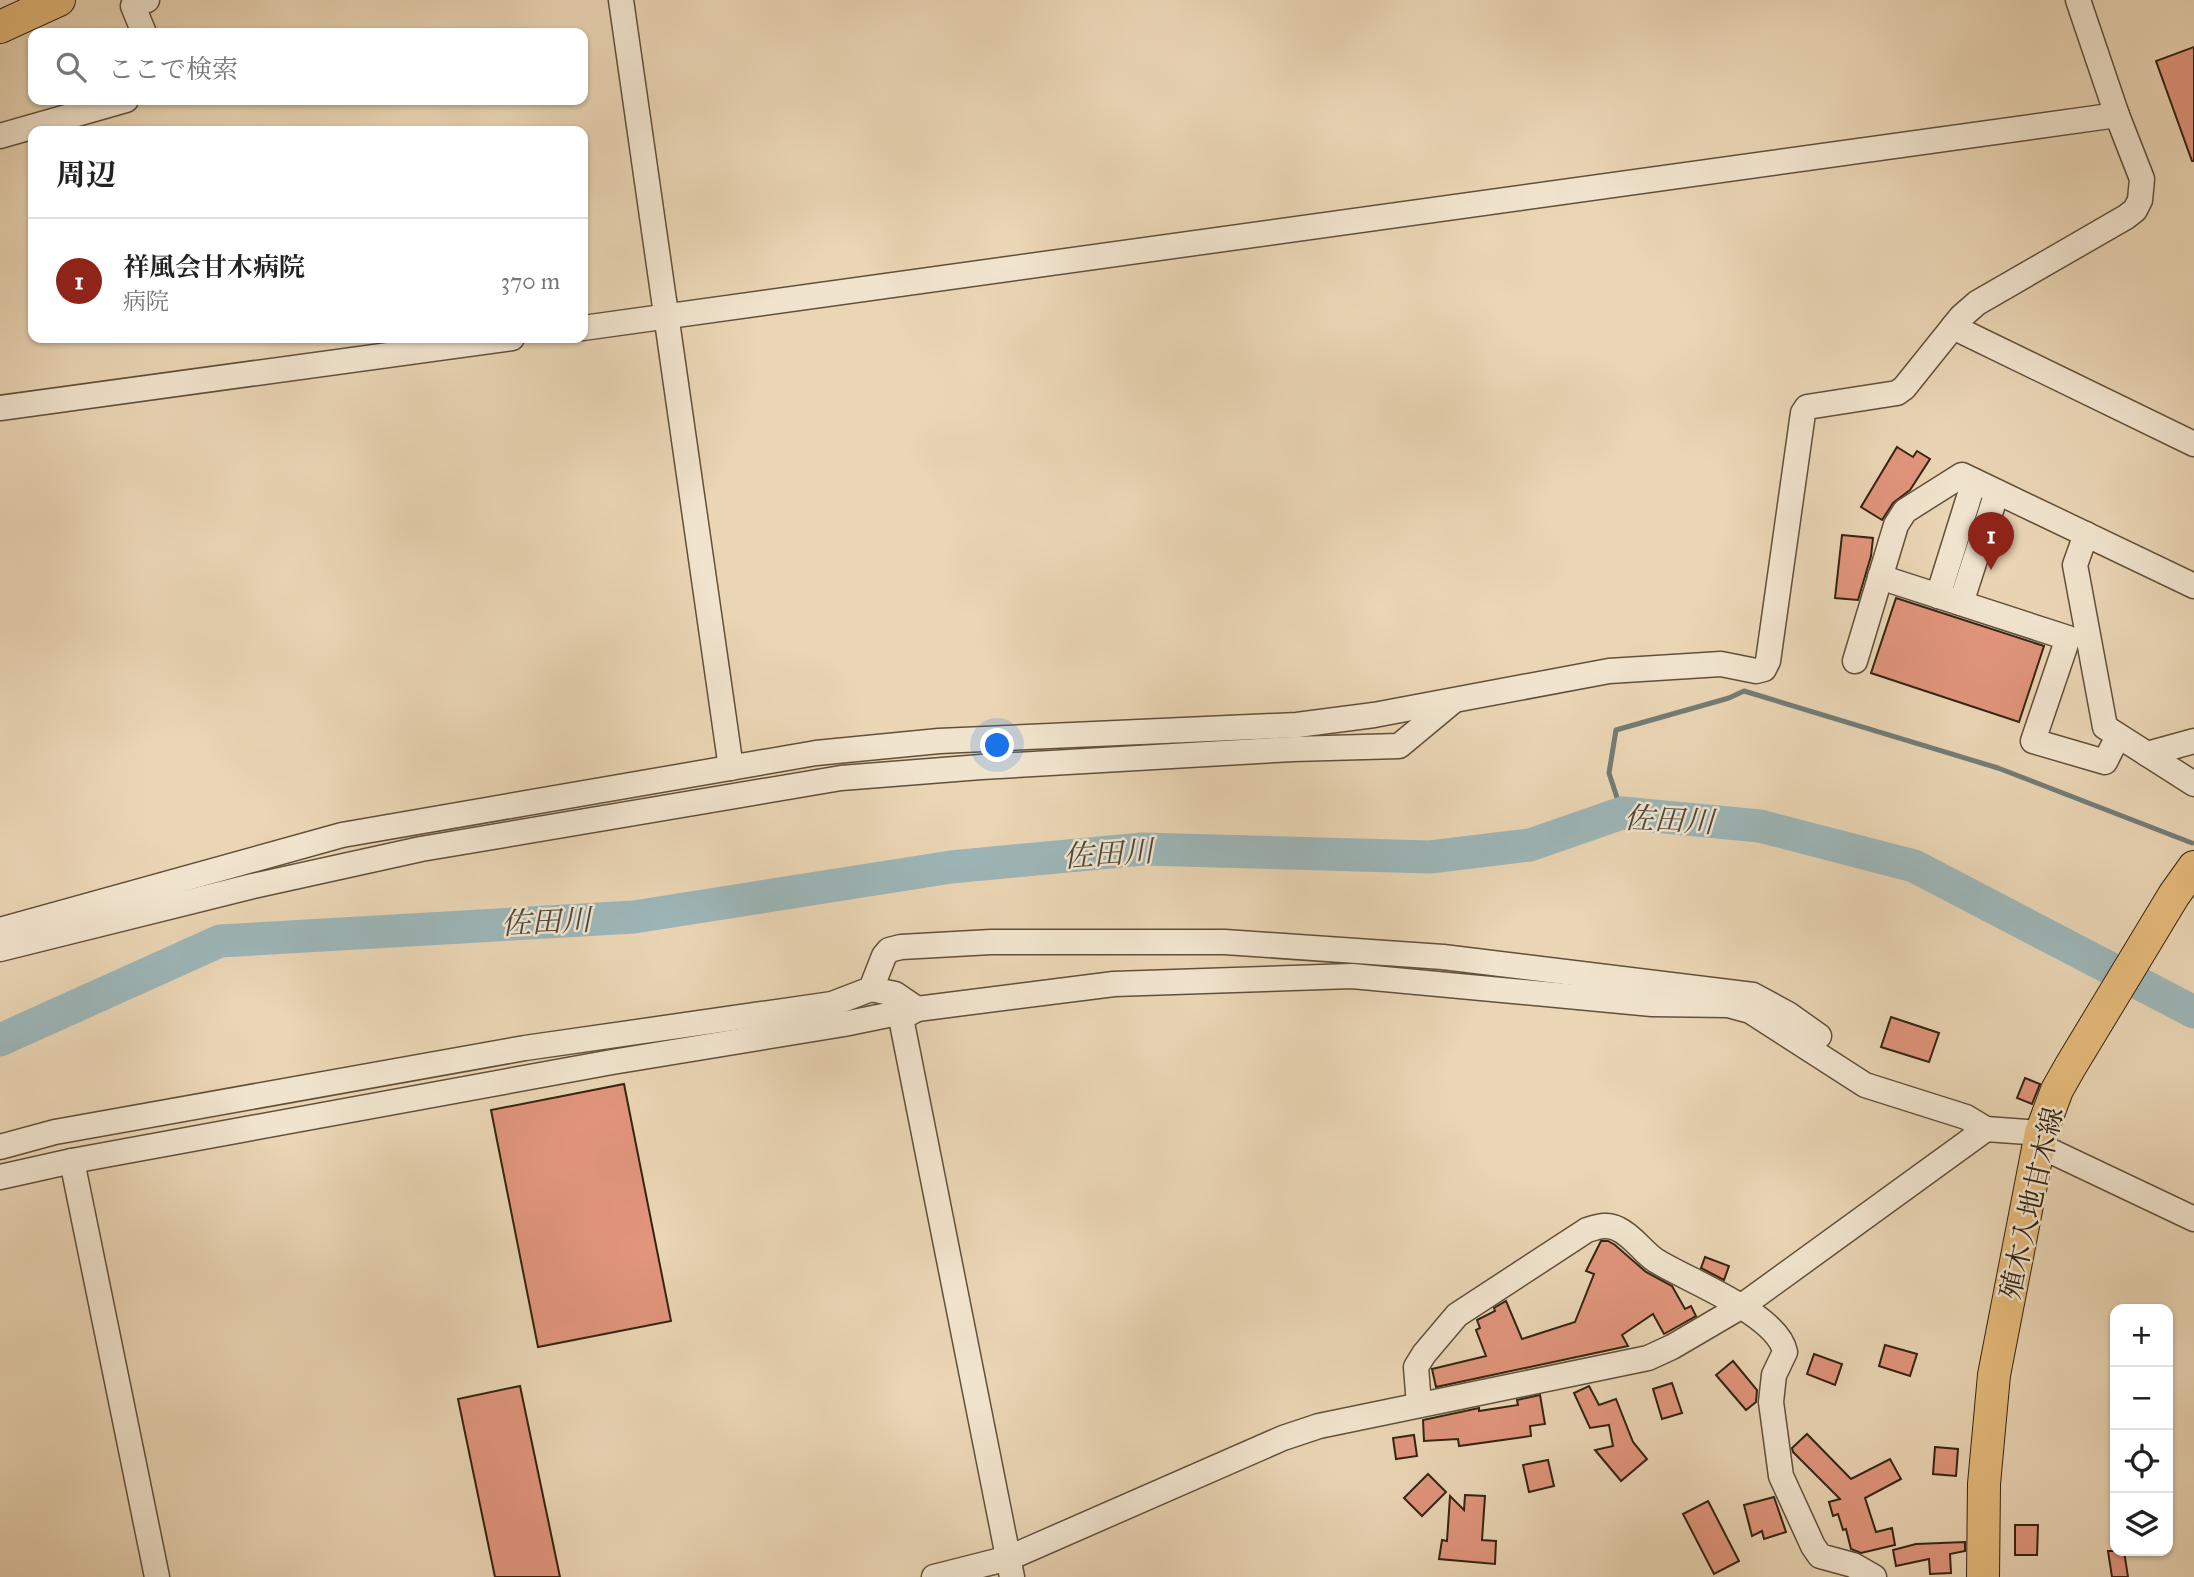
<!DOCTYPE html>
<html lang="ja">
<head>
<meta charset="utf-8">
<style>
	body { margin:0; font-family:"IM FELL Great Primer","Noto Serif JP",serif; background:#f6f6f6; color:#222 }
	.controls { position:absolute; right:21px; bottom:21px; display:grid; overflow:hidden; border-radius:14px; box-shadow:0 2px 5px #0004 }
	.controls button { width:63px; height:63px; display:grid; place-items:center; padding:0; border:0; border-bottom:2px solid #e0e0e0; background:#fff; color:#222; font:35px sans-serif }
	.you { position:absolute; left:998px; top:746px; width:24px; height:24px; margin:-18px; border:5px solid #fff; border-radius:50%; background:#1a73e8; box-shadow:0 0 0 10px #1a73e833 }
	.badge { display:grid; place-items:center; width:46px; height:46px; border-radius:50%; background:#8f2418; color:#fff; font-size:23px; font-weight:700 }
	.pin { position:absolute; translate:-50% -58px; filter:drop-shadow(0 2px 4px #0008) }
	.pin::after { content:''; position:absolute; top:37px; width:24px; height:21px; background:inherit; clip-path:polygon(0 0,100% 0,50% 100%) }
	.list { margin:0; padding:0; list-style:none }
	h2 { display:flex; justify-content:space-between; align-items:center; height:91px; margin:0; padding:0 28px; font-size:30px }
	h2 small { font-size:23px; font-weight:400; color:#767676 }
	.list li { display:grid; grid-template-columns:46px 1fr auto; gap:21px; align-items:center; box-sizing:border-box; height:126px; padding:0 28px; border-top:2px solid #e0e0e0 }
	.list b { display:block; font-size:26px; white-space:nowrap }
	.list p { margin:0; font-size:23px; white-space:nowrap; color:#767676 }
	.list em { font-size:23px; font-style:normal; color:#767676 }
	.icon { flex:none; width:38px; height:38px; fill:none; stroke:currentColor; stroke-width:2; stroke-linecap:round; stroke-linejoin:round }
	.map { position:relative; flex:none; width:2194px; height:1577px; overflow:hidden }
	.search { position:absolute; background:#fff; box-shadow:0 2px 5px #0004; left:28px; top:28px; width:560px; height:77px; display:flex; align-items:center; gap:18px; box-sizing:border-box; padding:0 24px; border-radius:14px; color:#767676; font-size:26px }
	.panel { position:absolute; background:#fff; box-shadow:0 2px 5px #0004; left:28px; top:126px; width:560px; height:217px; border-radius:14px }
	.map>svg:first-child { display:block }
</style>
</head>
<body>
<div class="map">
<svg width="2194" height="1577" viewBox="0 0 2194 1577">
	<rect width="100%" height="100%" fill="#ead5b4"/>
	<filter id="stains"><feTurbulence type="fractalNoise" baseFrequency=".00286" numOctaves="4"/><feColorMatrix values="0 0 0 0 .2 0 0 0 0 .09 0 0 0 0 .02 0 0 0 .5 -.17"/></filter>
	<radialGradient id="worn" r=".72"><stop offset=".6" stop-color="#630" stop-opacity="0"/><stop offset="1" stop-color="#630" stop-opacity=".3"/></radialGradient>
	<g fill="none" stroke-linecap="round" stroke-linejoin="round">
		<polyline stroke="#737c76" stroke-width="5" points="1622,813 1609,773 1616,730 1729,698 1744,691 1998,768 2192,843"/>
		<polyline stroke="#9db6b8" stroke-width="33" points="0,1040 220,941 634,917 951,867 1142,849 1430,857 1530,845 1622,813 1760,826 1914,866 2194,1012"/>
	</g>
	<g fill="#e1957c" stroke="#332412" stroke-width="2">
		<polygon points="2194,47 2194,161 2192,161 2156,61"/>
		<polygon points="1897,447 1913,457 1917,451 1930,459 1910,490 1893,503 1882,520 1861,507"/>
		<polygon points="1842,535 1873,538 1871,556 1858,600 1835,598"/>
		<polygon points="1896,598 2044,646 2019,722 1871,673"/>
		<polygon points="1891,1017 1939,1033 1929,1062 1881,1047"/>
		<polygon points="2025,1078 2040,1084 2032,1104 2017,1098"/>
		<polygon points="624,1084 671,1321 538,1347 491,1110"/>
		<polygon points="1601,1241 1608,1241 1615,1245 1646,1272 1672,1286 1685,1309 1691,1306 1696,1316 1664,1334 1653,1314 1622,1335 1628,1346 1436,1387 1432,1369 1486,1356 1476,1330 1480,1328 1477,1320 1495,1311 1494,1308 1506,1301 1522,1339 1575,1322 1594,1274 1586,1271"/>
		<polygon points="1705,1257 1729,1266 1724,1280 1701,1268"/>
		<polygon points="1885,1345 1917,1354 1910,1376 1879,1366"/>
		<polygon points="1814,1354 1842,1364 1835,1385 1807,1374"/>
		<polygon points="1733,1361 1757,1390 1756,1402 1746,1410 1716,1375"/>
		<polygon points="1672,1383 1682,1413 1662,1419 1653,1389"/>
		<polygon points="520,1386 560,1577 495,1577 458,1399"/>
		<polygon points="1589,1386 1599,1405 1616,1399 1633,1442 1647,1459 1621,1481 1595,1450 1613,1446 1609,1425 1590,1428 1574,1393"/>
		<polygon points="1540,1395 1545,1424 1530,1426 1531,1436 1459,1446 1458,1439 1424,1441 1423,1420 1479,1408 1479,1411 1518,1405 1517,1400"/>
		<polygon points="1807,1434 1851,1479 1890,1459 1901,1479 1865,1498 1876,1532 1892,1528 1895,1545 1861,1553 1851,1549 1846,1529 1843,1530 1838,1514 1833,1516 1829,1502 1840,1499 1793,1452 1792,1448"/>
		<polygon points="1414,1435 1417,1456 1396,1459 1393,1438"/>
		<polygon points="1935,1447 1958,1449 1956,1476 1933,1474"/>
		<polygon points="1548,1460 1554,1486 1529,1492 1523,1465"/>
		<polygon points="1428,1474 1446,1492 1422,1516 1404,1498"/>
		<polygon points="1465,1495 1485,1496 1482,1540 1496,1541 1495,1564 1439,1559 1442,1540 1447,1541 1450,1496 1464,1510"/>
		<polygon points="1774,1497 1786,1532 1764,1539 1762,1531 1752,1536 1744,1505"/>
		<polygon points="1708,1501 1739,1561 1714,1574 1683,1514"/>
		<polygon points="2015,1525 2038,1525 2037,1555 2015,1555"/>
		<polygon points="1965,1542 1965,1551 1950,1554 1951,1573 1930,1574 1929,1559 1896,1566 1893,1550 1916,1544"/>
		<polygon points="2108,1551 2124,1551 2128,1577 2112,1577"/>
	</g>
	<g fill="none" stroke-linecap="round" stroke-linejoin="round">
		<g stroke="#61503a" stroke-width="27">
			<g id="minor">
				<polyline points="621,0 731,768"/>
				<polyline points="144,33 133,6 147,0"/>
				<polyline points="0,136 126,100"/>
				<polyline points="1953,327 2194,444"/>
				<polyline points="583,328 2117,115"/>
				<polyline points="0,408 512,338"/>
				<polyline points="2086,534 2075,565 2105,727 2194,784"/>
				<polyline points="1880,577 2068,638 2033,741 2105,762 2118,736"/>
				<polyline points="1938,596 1974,481"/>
				<polyline points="1961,603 1997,492"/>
				<polyline points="1855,661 1896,525 1905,511 1962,475 2194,586"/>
				<polyline points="2147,754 2194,741"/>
				<polyline points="0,930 342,835 816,753 939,741 1297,725 1374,715 1609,671 1721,664 1756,671 1764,669 1768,661 1803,413 1807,407 1897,393 1904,388 1961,317 1977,303 2126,217 2135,210 2140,200 2142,179 2117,115 2078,0"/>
				<polyline points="0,949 253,886 421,849 841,778 981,767 1293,749 1399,746 1452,702"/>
				<polyline points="871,989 895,994 917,1009"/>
				<polyline points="917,1009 901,1018 1012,1577"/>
				<polyline points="2038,1145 2194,1219"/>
				<polyline points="0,1147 55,1132 525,1048 832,1004 871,989 884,956 889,950 901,947 991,942 1225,942 1443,957 1753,995 1788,1014 1819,1036"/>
				<polyline points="72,1161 157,1577"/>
				<polyline points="0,1177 72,1161 612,1062 844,1024 917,1009 1114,984 1352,976 1652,1004 1728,1005 1750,1011 1865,1085 1966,1117 1986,1129 2041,1133"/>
				<path d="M1419,1405L1416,1367L1424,1354L1457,1315L1587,1230C1597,1227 1607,1223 1618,1229C1633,1236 1642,1251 1655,1260C1686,1280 1778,1314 1785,1352L1774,1375L1771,1402L1781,1476L1813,1546L1820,1556L1853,1565L1874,1577"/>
				<polyline points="934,1577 1009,1558 1283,1438 1319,1426 1648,1358 1672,1347 1742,1306 1986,1129"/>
			</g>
		</g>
		<g stroke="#332412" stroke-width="34">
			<g id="major">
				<polyline points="0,27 59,0"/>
				<polyline points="1983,1577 1984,1484 1994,1375 2041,1133 2057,1090 2070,1067 2174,895 2194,867"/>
			</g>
		</g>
		<use href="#minor" stroke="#f1e4ce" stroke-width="24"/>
		<use href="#major" stroke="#e5ba7a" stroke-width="32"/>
	</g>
	<g text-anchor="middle" stroke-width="5" stroke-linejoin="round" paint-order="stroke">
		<g font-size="28" fill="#332412" stroke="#f1e4ce">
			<text transform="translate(2031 1203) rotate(-77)" y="10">殖木入地甘木線</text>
		</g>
		<g font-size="30" font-style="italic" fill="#4e483c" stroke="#f1e4ce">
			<text transform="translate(1669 820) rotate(3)" y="10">佐田川</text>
			<text transform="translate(1108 854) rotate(-4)" y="10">佐田川</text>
			<text transform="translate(546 922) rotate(-3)" y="10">佐田川</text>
		</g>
	</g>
	<rect width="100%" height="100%" filter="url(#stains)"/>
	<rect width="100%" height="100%" fill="url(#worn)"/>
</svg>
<div class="controls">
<button>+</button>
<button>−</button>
<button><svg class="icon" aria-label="locate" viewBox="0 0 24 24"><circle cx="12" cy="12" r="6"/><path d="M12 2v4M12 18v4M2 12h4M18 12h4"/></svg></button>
<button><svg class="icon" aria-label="layers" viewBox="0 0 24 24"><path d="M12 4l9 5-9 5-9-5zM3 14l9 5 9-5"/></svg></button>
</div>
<div class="you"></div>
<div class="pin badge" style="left:1991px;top:570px">1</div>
<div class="search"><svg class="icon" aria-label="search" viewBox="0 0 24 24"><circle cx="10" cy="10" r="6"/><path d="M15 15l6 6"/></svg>ここで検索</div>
<section class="panel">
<h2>周辺<small></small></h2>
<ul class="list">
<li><span class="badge">1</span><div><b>祥風会甘木病院</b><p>病院</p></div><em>370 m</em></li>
</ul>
</section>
</div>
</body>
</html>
